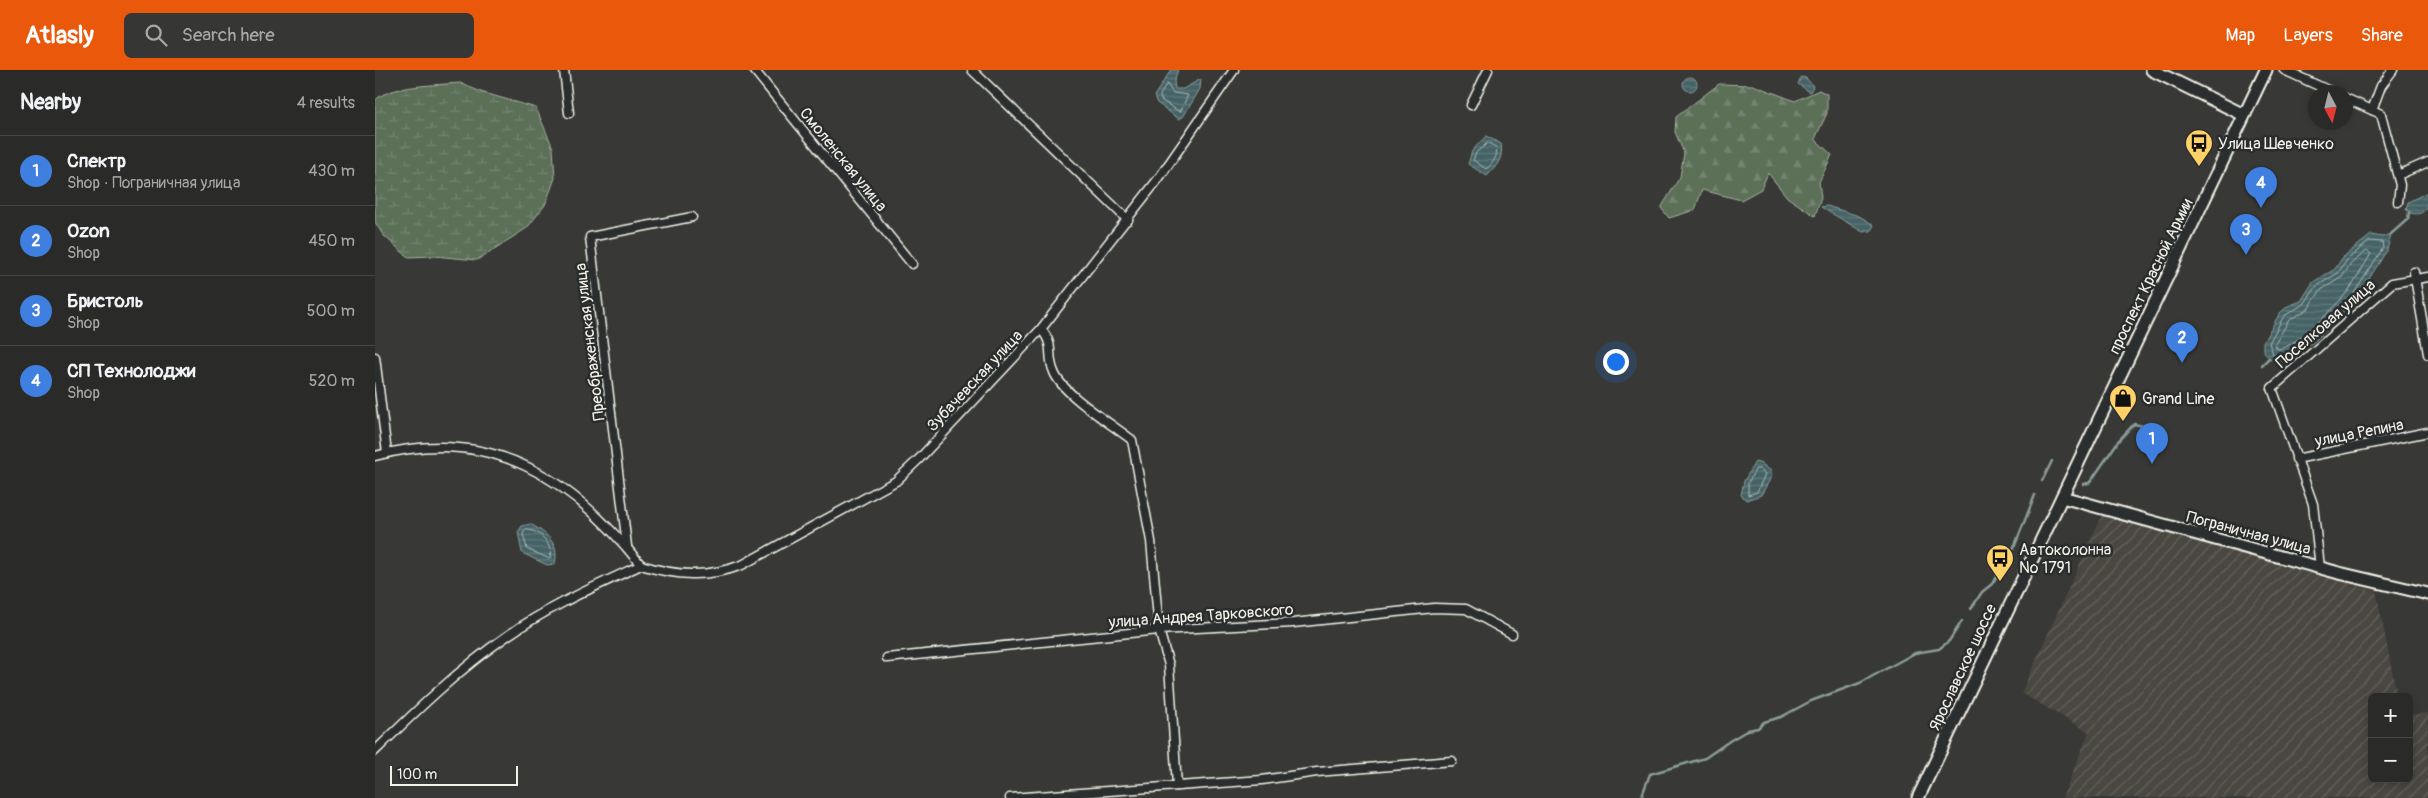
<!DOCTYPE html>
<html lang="en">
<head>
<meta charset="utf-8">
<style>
	body { margin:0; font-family:Pangolin,sans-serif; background:#363734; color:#f1f3f6 }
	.controls { position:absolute; right:15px; bottom:15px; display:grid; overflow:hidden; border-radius:8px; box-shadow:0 2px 8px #0003 }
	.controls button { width:45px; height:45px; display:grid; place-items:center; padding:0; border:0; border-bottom:1px solid #464745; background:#2a2b28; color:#f1f3f6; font:25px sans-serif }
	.compass { position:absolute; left:1933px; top:15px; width:45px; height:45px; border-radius:50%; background:#2a2b28; box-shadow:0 2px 8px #0003; rotate:173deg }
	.scale { position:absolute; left:15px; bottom:12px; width:128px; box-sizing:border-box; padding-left:5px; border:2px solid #f4f1e8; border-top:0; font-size:14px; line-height:18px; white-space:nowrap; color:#f4f1e8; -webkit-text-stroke:4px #2a2d2e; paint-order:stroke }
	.you { position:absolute; left:1240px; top:291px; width:18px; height:18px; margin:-12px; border:4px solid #fff; border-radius:50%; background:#1a73e8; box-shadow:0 0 0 8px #1a73e833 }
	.badge { display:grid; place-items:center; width:32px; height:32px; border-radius:50%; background:#ea580c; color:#fff; font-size:16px; font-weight:700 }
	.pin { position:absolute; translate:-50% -41px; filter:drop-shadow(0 1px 2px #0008) }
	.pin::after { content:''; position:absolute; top:26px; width:18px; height:15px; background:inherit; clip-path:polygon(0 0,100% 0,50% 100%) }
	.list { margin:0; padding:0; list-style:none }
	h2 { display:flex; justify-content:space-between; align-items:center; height:65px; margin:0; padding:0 20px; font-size:21px }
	h2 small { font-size:16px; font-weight:400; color:#a5a7a8 }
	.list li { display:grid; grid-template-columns:32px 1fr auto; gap:15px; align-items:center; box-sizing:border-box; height:70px; padding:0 20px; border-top:1px solid #464745 }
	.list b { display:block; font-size:19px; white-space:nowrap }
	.list p { margin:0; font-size:16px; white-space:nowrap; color:#a5a7a8 }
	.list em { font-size:16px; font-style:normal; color:#a5a7a8 }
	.icon { flex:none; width:28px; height:28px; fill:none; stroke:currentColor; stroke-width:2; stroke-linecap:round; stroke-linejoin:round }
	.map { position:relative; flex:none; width:2053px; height:728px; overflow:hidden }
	header { display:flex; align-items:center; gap:30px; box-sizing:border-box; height:70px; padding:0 25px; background:#ea580c; color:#fff }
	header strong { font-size:24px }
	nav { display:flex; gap:28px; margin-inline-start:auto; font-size:18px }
	.search { width:350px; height:45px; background:#363734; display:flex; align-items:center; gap:12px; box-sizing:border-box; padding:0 18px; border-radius:8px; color:#a5a7a8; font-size:19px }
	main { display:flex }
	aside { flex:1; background:#2a2b28 }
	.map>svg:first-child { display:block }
</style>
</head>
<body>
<header>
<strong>Atlasly</strong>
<div class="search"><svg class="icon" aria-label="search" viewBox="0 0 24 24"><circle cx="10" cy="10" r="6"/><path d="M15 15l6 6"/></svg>Search here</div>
<nav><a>Map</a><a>Layers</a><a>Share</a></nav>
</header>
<main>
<aside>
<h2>Nearby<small>4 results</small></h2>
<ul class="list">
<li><span class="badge" style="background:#3f7fe0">1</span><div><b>Спектр</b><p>Shop · Пограничная улица</p></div><em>430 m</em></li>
<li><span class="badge" style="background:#3f7fe0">2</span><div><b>Ozon</b><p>Shop</p></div><em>450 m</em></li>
<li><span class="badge" style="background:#3f7fe0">3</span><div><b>Бристоль</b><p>Shop</p></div><em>500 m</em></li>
<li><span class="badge" style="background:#3f7fe0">4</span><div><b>СП Технолоджи</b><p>Shop</p></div><em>520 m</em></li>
</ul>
</aside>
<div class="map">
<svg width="2053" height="728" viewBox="0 0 2053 728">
	<defs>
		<pattern id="industrial-furrows" width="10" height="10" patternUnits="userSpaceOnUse" patternTransform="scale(1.25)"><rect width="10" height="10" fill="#484740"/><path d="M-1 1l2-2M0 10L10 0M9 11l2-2" fill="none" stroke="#63625c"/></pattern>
		<pattern id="forest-firs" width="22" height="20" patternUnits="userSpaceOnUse" patternTransform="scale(1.25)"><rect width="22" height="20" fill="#5b6f59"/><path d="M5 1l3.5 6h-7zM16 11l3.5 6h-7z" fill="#738471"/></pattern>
		<pattern id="wetland-marsh" width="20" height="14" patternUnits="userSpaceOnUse" patternTransform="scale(1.25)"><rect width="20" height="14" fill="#5b6f59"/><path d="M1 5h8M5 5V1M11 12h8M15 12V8" fill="none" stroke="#738471"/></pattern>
		<pattern id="water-rules" width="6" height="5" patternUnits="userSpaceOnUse" patternTransform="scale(1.25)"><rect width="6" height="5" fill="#456366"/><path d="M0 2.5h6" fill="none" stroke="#607a7c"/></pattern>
	</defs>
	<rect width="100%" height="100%" fill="#383936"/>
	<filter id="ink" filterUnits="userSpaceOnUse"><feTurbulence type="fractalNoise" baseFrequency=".02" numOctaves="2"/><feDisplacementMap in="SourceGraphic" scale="10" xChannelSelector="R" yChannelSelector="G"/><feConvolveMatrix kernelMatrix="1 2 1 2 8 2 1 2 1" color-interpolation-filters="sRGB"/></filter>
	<g filter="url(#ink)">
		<polygon fill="url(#industrial-furrows)" points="1727,445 2001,521 2022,625 2028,627 1997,627 1997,709 2034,709 2034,645 2053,643 2053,728 1687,728 1714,662 1646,623"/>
		<polygon fill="url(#forest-firs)" stroke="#a8b0a0" points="1344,14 1378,15 1420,31 1444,20 1452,24 1452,43 1440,69 1457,85 1444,112 1446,128 1440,146 1412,127 1393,103 1386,119 1366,130 1327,120 1320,140 1294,148 1286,138 1305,107 1309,83 1300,62 1301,47"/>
		<path fill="url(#wetland-marsh)" stroke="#a8b0a0" d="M85,13L106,22L161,38L178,78L180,108L170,135L152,158L102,190L59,186L33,187L8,165L0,152V31C11,15 65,15 85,13Z"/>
		<g fill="url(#water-rules)" stroke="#8b9c9a">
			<polygon points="796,0 803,0 799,11 800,19 808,19 826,9 825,19 808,47 804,49 782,33 779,26"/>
			<circle cx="1315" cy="14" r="7"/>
			<polygon points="1426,7 1431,8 1438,16 1435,22 1423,14"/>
			<path d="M1111,66L1126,74C1129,88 1121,97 1112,106L1093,94L1097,81Z"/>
			<path d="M2053,122C2053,136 2051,147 2035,143L2031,139L2033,132Z"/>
			<polygon points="1452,136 1484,146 1499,155 1496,161 1488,162 1446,137"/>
			<polygon points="2016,164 2012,180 1982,228 1941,270 1917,287 1904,293 1894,288 1888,280 1888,272 1905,243 1913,236 1926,231 1938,212 1960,199 1968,187 1996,165 2007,167"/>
			<polygon points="1380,392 1387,394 1396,401 1397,406 1386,425 1371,430 1366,425 1369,411"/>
			<path d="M155,454C172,463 185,474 180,494L172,495L147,483L143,462L147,456Z"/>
		</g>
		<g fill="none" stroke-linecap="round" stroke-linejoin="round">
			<g stroke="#aeb8b4" stroke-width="1">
				<polygon points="792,14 798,23 813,25 805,42 786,30 785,26"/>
				<path d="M1113,73L1121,77C1124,85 1117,95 1111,99L1098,90L1101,83Z"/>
				<polygon points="1995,171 2007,172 2008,178 1978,225 1938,266 1905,287 1898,284 1894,273 1909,246 1929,234 1942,216 1963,203 1972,190"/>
				<path d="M1992,181L1996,184C1988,196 1982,210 1973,221C1963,234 1917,281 1902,279L1900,274L1914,250L1933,239L1946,220L1967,207L1976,194Z"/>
				<polygon points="1381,399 1384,399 1390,404 1382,422 1373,425 1373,413"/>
				<path d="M151,460C165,459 179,476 175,489L152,479L148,464Z"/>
			</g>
			<g stroke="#8b9c9a" stroke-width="2.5">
				<polyline points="2016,164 2033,149 2034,142"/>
				<polyline points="1887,295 1894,288"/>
				<polyline points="1667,411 1677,391"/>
				<polyline points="1709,414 1714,413 1718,408 1744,370 1759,354 1768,356 1776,353"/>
				<polyline points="1596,539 1607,522 1617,514 1640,475 1660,425"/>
				<polyline points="1266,728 1275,704 1330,688 1356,670 1373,660 1383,658 1389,652 1406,647 1436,631 1485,613 1540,583 1564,579 1574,571 1587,551"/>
			</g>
			<g stroke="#f4f1e8" stroke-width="11">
				<g id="street">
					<polyline points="189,0 194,43"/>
					<polyline points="379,0 537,194"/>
					<polyline points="597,0 753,150"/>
					<polyline points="1909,0 1957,22"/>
					<polyline points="1970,28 2006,44 2025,115 2023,132"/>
					<polyline points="1096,35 1113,0"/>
					<polyline points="1997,40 2006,16 2018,0"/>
					<polyline points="2023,105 2053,92"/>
					<polyline points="2039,202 2053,284"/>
					<path d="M666,259C681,277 671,284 679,302C687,324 737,354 757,370L776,471L784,560L794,595L802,716"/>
					<polyline points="0,287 12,383"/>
					<path d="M0,386C116,355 196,407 266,495"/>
					<polyline points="1921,389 2053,362"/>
					<polyline points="252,476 215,167 317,147"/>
					<path d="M266,495C301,506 332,508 367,495L521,411L544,389L666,259L784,108L859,0"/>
					<polyline points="1945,498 1938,434 1897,318 2017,213 2053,207"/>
					<polyline points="512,588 784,560 918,553 1059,538 1091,539 1137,564"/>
					<path d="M0,681C42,640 84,599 132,566C173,537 221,516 266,495"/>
					<polyline points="635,728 887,710 942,702 1077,691"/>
				</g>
			</g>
			<g stroke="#f4f1e8" stroke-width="15">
				<g id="secondary">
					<polyline points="1777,0 1869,45"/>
					<polyline points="1687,427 1964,503 2053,524"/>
					<polyline points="1543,728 1891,0"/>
				</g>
			</g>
			<use href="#street" stroke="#2a2d2e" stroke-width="8"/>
			<use href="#secondary" stroke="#2a2d2e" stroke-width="11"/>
		</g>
	</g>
	<defs>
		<g id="bus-pin" transform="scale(1.4375)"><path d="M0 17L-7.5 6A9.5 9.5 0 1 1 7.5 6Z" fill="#ffd166" stroke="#2a2d2e"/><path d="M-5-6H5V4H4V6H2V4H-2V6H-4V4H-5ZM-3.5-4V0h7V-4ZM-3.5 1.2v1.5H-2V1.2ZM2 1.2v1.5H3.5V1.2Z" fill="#111"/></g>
		<g id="shop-pin" transform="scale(1.4375)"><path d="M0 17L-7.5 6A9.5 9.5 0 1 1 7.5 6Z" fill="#ffd166" stroke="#2a2d2e"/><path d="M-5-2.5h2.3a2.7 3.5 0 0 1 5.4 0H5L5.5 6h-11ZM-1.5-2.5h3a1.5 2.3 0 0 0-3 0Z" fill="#111"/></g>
	</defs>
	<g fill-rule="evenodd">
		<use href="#bus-pin" x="1824" y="73"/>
		<use href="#shop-pin" x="1748" y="328"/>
		<use href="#bus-pin" x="1625" y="488"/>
	</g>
	<g text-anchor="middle" stroke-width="5" stroke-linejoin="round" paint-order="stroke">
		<g font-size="16" fill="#f4f1e8" stroke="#2a2d2e" text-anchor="start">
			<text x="1843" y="79">Улица Шевченко</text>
			<text x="1767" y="334">Grand Line</text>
			<text x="1644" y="485">Автоколонна<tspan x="1644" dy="18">№ 1791</tspan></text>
		</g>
		<g font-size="16" fill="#f4f1e8" stroke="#2a2d2e">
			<text transform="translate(469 89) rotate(51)" y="6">Смоленская улица</text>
			<text transform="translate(1775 206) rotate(-64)" y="6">проспект Красной Армии</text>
			<text transform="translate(1950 253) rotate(-41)" y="6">Поселковая улица</text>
			<text transform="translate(214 272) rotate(-97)" y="6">Преображенская улица</text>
			<text transform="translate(599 310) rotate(-47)" y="6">Зубачевская улица</text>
			<text transform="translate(1984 362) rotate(-11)" y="6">улица Репина</text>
			<text transform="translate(1874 462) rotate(15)" y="6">Пограничная улица</text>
			<text transform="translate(826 545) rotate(-4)" y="6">улица Андрея Тарковского</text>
			<text transform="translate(1587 597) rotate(-65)" y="6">Ярославское шоссе</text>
		</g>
	</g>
</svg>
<div class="controls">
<button>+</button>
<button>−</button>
</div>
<svg class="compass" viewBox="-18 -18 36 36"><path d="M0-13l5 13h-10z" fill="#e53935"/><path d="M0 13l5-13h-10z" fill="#a5a7a8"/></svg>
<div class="scale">100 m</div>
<div class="you"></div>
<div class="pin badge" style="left:1777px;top:394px;background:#3f7fe0">1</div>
<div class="pin badge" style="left:1807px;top:293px;background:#3f7fe0">2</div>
<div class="pin badge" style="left:1871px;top:185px;background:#3f7fe0">3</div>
<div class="pin badge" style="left:1886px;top:138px;background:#3f7fe0">4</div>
</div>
</main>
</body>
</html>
